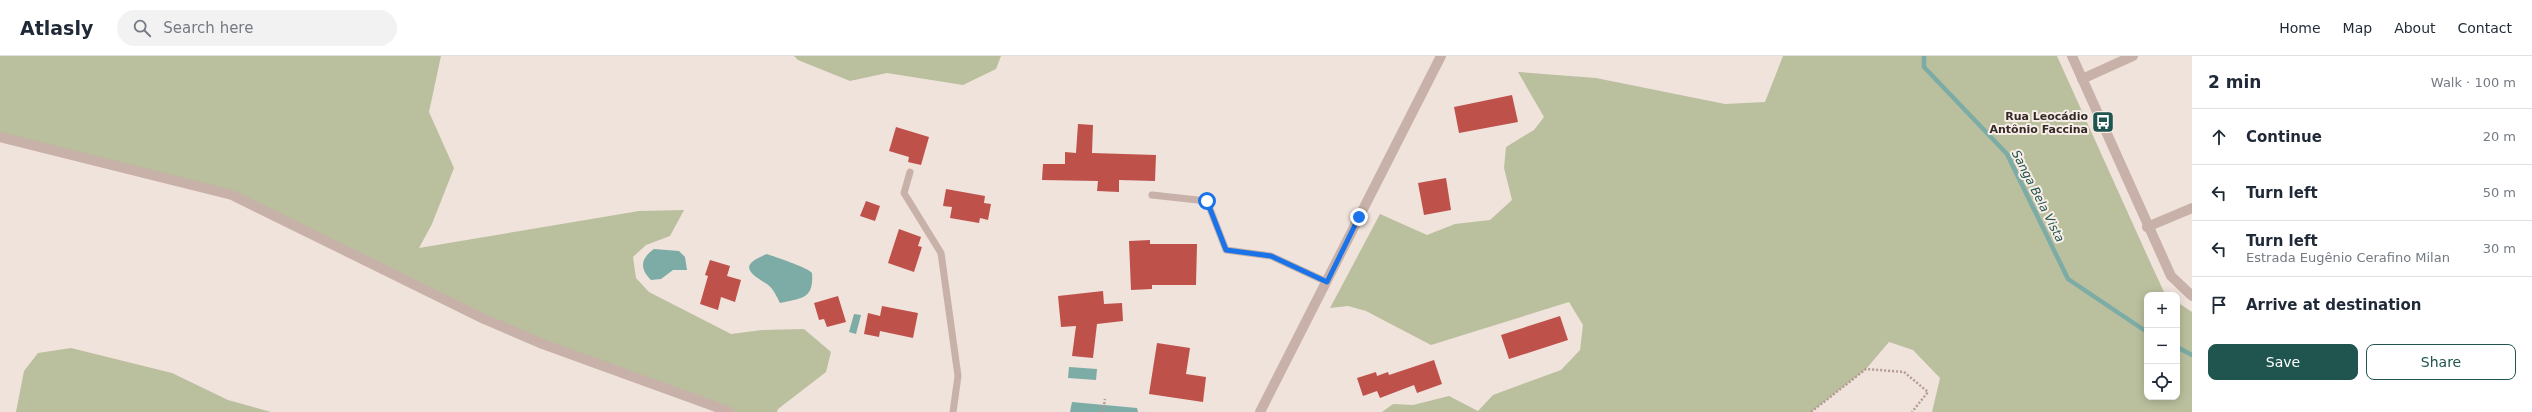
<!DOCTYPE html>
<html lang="en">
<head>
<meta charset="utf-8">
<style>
	body { margin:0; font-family:"DejaVu Sans",sans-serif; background:#f2f2f3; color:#1f2937 }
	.controls { position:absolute; right:12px; bottom:12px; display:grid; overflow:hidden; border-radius:8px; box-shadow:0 2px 10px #0003 }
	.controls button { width:36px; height:36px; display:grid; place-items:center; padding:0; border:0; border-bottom:1px solid #e0e1e3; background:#fff; color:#1f2937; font:20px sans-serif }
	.stop { position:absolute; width:12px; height:12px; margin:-9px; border:3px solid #1a73e8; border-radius:50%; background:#fff }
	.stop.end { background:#1a73e8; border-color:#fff; box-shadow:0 1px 4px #0008 }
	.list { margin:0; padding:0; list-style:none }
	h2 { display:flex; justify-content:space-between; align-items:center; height:52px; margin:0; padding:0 16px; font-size:17px }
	h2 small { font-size:13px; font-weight:400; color:#747a83 }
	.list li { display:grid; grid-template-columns:26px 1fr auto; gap:12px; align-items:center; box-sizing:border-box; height:56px; padding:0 16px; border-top:1px solid #e0e1e3 }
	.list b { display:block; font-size:15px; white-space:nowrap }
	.list p { margin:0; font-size:13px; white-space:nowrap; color:#747a83 }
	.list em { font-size:13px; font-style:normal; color:#747a83 }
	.actions { display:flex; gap:8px; padding:12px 16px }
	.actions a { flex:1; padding:9px 0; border:1px solid #20544e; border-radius:8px; text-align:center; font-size:14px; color:#20544e }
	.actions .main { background:#20544e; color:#fff }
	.icon { flex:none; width:22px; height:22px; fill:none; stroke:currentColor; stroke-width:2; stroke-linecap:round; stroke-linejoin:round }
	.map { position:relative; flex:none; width:2192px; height:356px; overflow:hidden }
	header { display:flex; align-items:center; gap:24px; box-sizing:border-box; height:56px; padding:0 20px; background:#fff; border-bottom:1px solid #e0e1e3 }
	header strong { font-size:19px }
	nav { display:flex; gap:22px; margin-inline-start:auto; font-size:14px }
	.search { width:280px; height:36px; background:#f2f2f3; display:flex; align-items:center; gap:10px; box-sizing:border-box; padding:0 14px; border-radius:22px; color:#747a83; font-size:15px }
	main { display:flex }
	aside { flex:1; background:#fff }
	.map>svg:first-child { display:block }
</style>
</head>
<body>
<header>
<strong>Atlasly</strong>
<div class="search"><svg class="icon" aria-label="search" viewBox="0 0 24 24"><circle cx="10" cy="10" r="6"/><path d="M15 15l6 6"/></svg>Search here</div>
<nav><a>Home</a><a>Map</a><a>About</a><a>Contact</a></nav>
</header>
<main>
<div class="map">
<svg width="2192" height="356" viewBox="0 0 2192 356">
	<rect width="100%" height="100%" fill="#f0e3dc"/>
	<g fill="#babf9d">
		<polygon points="0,0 441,0 429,56 454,112 432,168 419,192 639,155 684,154 670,180 646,189 633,201 636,222 649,236 731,278 762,274 804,273 831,296 826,316 778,353 777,356 730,356 540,287 232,139 0,81"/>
		<polygon points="794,0 1001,0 996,13 963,29 887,17 850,25 798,4"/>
		<polygon points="1783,0 2057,0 2151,208 2164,236 2168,239 2147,239 2147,341 2177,341 2177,246 2192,256 2192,356 1932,356 1940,322 1913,294 1889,286 1866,313 1811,356 1382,356 1393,348 1413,349 1449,340 1478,355 1493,339 1561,314 1580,294 1583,269 1569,246 1431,289 1366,255 1348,250 1330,252 1380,158 1427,179 1455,168 1490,164 1512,144 1504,112 1506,91 1534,74 1544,61 1518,16 1596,22 1725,48 1765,46"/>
		<polygon points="71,292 172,317 228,344 271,356 16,356 24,315 38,297"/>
	</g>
	<g fill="#7caca5">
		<path d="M654,193L679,195L685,201L687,214H673L661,223L651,224C639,212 641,202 654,193Z"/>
		<path d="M767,198C775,201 807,211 812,217C814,243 802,242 780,247C777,241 773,232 767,228C749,217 738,209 767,198Z"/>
		<polygon points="854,258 861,259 856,278 849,276"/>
		<polygon points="1069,311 1097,313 1096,324 1068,322"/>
		<polygon points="1072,346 1137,352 1138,356 1070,356"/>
	</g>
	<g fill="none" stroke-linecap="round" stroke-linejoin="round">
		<g stroke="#7caca5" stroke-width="4.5">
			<polyline points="1924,0 1924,11 2007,98 2068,223 2147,276"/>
			<polyline points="2177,291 2192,299"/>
		</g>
	</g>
	<g fill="#bf514b">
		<polygon points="1512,39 1518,66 1459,77 1454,51"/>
		<polygon points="1078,68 1093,69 1092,97 1156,99 1155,125 1119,124 1119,136 1097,135 1098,125 1042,124 1043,108 1065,108 1065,96 1076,97"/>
		<polygon points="896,71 929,81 921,109 908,106 909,101 889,95"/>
		<polygon points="1446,122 1451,154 1424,159 1418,127"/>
		<polygon points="946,133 985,140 984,147 991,148 988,164 980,162 979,167 950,162 952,151 943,150"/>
		<polygon points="866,145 880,150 875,165 860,160"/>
		<polygon points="899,173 921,181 918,190 922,191 914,216 888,207"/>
		<polygon points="1150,184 1150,188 1197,188 1196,229 1152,229 1152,233 1131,234 1129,185"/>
		<polygon points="710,204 730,210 727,220 741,224 735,246 721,241 718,254 700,248 708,220 705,219"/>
		<polygon points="1103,235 1104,248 1122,247 1123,265 1097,268 1093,302 1072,300 1076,270 1061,271 1058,240"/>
		<polygon points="838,240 846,266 827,271 824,263 819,264 814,247"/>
		<polygon points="882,250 918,257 913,282 880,275 879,281 864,278 868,257 880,260"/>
		<polygon points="1560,260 1568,284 1509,303 1501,279"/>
		<polygon points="1157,287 1190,292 1186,318 1206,321 1203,346 1149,338"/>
		<polygon points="1434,304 1442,328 1417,337 1414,329 1380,342 1377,335 1363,340 1357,322 1376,316 1377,320 1388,316 1389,319"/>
	</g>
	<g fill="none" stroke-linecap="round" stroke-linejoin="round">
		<g stroke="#b49a93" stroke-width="2.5" stroke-dasharray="2 2" stroke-linecap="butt">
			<polyline points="1103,356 1105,343"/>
			<polyline points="1811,356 1866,313 1904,316 1928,336 1912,356"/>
		</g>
		<g stroke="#c8b1a8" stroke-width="7">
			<polyline points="910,116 904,137 941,197 958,320 953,356"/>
			<polyline points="1152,139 1207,145 1226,194 1271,200 1327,226"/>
		</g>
		<g stroke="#c8b1a8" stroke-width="10">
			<polyline points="2072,0 2171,220 2192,240"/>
			<polyline points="2082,23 2133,0"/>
			<polyline points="0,81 232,139 484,263 540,287 730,356"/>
			<polyline points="2147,171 2192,152"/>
			<polyline points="1260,356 1441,0"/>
		</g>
	</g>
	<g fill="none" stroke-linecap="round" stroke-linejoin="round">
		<polyline stroke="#1a73e8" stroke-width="5" points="1207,145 1226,194 1271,200 1327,226 1359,161"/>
	</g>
	<defs>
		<g id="bus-square" transform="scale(1.15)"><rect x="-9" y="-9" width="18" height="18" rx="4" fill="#20544e" stroke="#f8eee8"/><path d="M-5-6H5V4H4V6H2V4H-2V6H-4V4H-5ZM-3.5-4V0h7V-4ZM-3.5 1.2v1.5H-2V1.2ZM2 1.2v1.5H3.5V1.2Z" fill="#fff"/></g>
	</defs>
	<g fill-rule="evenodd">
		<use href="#bus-square" x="2103" y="66"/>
	</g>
	<g text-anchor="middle" stroke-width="4" stroke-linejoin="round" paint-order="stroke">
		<g font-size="11" font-weight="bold" fill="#352a28" stroke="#f8eee8" text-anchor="end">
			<text x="2088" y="64">Rua Leocádio<tspan x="2088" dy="13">Antônio Faccina</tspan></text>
		</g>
		<g font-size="12" font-style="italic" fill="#20544e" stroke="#f8eee8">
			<text transform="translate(2038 140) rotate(63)" y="4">Sanga Bela Vista</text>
		</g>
	</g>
</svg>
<div class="controls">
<button>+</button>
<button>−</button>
<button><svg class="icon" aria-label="locate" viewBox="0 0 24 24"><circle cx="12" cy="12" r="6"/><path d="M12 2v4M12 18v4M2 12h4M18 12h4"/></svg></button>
</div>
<div class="stop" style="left:1207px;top:145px"></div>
<div class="stop end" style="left:1359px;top:161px"></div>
</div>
<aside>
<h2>2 min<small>Walk · 100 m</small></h2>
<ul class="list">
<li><svg class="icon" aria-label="ahead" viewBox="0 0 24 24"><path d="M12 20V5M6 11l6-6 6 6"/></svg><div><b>Continue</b></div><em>20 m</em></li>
<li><svg class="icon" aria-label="left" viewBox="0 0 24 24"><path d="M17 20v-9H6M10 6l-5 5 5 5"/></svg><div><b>Turn left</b></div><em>50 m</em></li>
<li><svg class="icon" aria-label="left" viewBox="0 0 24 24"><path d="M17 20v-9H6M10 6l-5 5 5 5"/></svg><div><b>Turn left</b><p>Estrada Eugênio Cerafino Milan</p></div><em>30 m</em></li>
<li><svg class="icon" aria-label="arrive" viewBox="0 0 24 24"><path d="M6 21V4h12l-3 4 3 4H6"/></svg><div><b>Arrive at destination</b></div></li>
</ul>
<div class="actions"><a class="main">Save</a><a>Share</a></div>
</aside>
</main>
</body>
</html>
